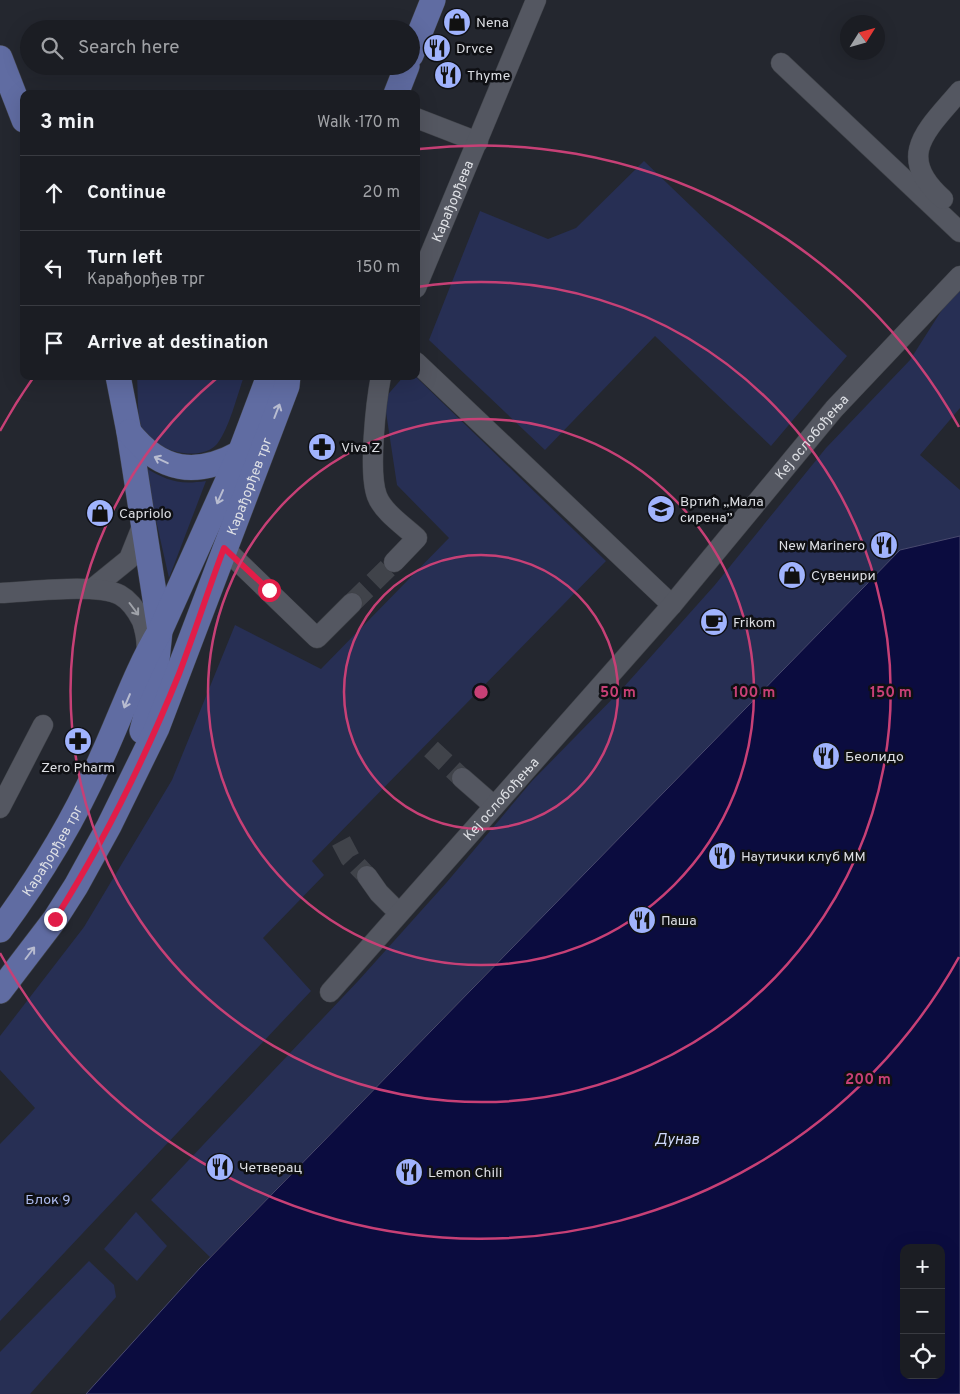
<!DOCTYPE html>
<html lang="en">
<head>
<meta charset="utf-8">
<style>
	body { margin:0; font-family:Overpass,sans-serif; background:#24262b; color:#f1f3f6 }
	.controls { position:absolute; right:15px; bottom:15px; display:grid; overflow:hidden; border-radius:10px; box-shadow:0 5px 20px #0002 }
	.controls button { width:45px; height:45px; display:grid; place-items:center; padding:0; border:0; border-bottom:1px solid #393b41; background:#1b1d23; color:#f1f3f6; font:25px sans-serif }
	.compass { position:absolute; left:840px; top:15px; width:45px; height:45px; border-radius:50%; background:#1b1d23; box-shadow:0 5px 20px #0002; rotate:53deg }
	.stop { position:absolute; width:15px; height:15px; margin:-11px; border:4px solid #e11d48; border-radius:50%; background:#fff }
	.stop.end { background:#e11d48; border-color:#fff; box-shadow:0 1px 5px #0008 }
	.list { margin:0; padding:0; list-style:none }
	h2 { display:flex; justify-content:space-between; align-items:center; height:65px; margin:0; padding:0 20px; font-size:21px }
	h2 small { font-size:16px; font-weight:400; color:#a0a2a6 }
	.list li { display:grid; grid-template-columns:32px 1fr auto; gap:15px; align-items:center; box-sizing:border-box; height:75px; padding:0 20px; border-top:1px solid #393b41 }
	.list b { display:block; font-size:19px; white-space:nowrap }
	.list p { margin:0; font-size:16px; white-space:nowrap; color:#a0a2a6 }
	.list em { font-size:16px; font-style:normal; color:#a0a2a6 }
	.icon { flex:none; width:28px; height:28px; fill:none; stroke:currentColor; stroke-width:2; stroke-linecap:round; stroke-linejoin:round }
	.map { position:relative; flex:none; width:960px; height:1394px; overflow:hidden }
	.search { position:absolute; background:#1b1d23; box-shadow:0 5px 20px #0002; left:20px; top:20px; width:400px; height:55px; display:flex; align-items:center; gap:12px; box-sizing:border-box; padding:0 18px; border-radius:28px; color:#a0a2a6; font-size:19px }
	.panel { position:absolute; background:#1b1d23; box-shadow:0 5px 20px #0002; left:20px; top:90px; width:400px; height:290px; border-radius:10px }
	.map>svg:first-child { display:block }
</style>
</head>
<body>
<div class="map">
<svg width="960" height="1394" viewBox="0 0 960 1394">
	<rect width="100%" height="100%" fill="#24272f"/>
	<g fill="#272f54">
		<polygon points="644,161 847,356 771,446 655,336 545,450 429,340 480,211 548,239 576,228"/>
		<polygon points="960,286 960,408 920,455 960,490 960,536 900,550 210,1257 151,1200 359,980 447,882 532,781 622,689 714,586 826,448 910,360 952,294"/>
		<path d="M137,376H244C237,396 229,429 217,444C200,464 149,450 141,426C137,414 138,390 137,376Z"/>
		<polygon points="404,376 415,376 606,561 312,861 324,875 263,938 311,991 0,1321 0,1144 35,1108 0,1070 0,1036 84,927 172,780 235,625 321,669 449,538 397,485 384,399"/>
		<path d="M144,467C168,481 178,485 206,481L169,578Z"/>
		<polygon points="136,1212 167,1246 137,1281 104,1249"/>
		<polygon points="89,1261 114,1285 116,1297 30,1394 0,1394 0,1352"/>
	</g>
	<path fill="#0b0c3f" stroke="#4a4b70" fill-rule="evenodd" d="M960,536V1394H86L200,1268L900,550ZM904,1248H941V1375H904Z"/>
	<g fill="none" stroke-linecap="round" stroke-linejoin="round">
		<g stroke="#40434a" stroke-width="20" stroke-dasharray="20 10" stroke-linecap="butt">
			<polyline points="352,603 394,562"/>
			<polyline points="431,749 462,778"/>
			<polyline points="341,841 350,858 367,876"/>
		</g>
		<g stroke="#3f4248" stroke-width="21">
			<g id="minor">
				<polyline points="781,63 960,232"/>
				<polyline points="416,118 478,142"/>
				<path d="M943,199C894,156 927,130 960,91"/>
				<path id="s1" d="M416,288L536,0"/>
				<polyline points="416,362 672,605"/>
				<path d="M381,376C376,402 368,472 377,496C383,512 404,526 417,538L394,562"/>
				<polyline points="224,548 317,638 352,603"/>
				<polyline points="92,589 129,559 143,524"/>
				<path d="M0,593C29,592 96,583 120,595C129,600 137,611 142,621C146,633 148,643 146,655"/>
				<polyline points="462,778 494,806"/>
				<polyline points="0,808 43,725"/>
				<polyline points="367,876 379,893 399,913"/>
				<path id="s2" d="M330,992L672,605L834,409L960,276"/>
			</g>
		</g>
		<g stroke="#3f4248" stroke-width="26">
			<g id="major">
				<polyline points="411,55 433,0"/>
				<polyline points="0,58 24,120"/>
				<polyline points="396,94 407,66"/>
				<polyline points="118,376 129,432 160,631 155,680 142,731"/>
				<path d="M129,432C161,472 196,477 240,453"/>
				<path id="s3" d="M0,930C40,876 74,820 101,759C121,716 136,671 160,631L240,453L269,376"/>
				<path id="s4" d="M0,991L55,919L76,886L109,826L157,728L287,386L288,376"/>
			</g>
		</g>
		<use href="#minor" stroke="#545761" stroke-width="20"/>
		<use href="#major" stroke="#606ca2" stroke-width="25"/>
	</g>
	<defs><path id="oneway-shaft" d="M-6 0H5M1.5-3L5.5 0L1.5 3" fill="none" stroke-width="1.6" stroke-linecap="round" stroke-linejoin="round" transform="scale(1.25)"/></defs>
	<g stroke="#b8bcd0">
		<use href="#oneway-shaft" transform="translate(277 411) rotate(-69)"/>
		<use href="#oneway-shaft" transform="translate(161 460) rotate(-155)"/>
		<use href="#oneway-shaft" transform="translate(220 497) rotate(114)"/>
		<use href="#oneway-shaft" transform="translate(127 701) rotate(113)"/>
		<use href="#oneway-shaft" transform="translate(30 953) rotate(-53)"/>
	</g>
	<use stroke="#9fa2a9" href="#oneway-shaft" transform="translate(134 609) rotate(53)"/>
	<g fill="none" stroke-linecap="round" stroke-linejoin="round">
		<path stroke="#e11d48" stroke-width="6" d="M55,919C104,842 145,758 179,674C195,632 208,590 224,548L269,590"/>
	</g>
	<g fill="none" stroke="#c74076" stroke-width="2.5">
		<circle cx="481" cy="692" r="137"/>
		<circle cx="481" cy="692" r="273"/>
		<path d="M417 287A410 410 0 1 1 217 378"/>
		<path d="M959 957A547 547 0 0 1 0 953M0 431A547 547 0 0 1 33 378M419 149A547 547 0 0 1 959 427"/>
	</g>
	<defs>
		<g id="shop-disc" transform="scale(1.4375)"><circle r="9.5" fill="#a0b3fd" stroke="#0f1014"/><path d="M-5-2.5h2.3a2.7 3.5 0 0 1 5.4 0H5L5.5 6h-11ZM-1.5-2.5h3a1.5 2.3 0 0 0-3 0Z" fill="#111"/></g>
		<g id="restaurant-disc" transform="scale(1.4375)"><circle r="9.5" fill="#a0b3fd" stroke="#0f1014"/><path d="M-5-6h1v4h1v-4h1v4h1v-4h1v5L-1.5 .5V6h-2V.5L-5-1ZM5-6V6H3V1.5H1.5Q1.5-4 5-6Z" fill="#111"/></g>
		<g id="pharmacy-disc" transform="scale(1.4375)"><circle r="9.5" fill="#a0b3fd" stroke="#0f1014"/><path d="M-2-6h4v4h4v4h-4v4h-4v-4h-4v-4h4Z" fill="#111"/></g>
		<g id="school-disc" transform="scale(1.4375)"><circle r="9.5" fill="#a0b3fd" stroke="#0f1014"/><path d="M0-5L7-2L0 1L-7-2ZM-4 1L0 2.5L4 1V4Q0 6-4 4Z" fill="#111"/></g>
		<g id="cafe-disc" transform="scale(1.4375)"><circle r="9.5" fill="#a0b3fd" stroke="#0f1014"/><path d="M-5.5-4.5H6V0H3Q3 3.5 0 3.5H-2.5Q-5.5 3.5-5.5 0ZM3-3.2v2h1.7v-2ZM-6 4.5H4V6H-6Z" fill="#111"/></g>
	</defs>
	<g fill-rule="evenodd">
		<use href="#shop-disc" x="457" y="22"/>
		<use href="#restaurant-disc" x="437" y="48"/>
		<use href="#restaurant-disc" x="448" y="75"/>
		<use href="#pharmacy-disc" x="322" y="447"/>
		<use href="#school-disc" x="661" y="509"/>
		<use href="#shop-disc" x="100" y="513"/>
		<use href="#restaurant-disc" x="884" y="545"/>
		<use href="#shop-disc" x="792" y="575"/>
		<use href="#cafe-disc" x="714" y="622"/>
		<use href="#pharmacy-disc" x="78" y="741"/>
		<use href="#restaurant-disc" x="826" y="756"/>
		<use href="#restaurant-disc" x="722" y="856"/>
		<use href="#restaurant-disc" x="642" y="920"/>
		<use href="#restaurant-disc" x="220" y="1167"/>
		<use href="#restaurant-disc" x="409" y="1172"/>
	</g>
	<g text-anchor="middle" stroke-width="5" stroke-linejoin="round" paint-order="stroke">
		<g font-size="14" fill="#dddfe4" stroke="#0f1014" text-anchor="start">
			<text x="476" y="27">Nena</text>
			<text x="456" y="53">Drvce</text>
			<text x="467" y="80">Thyme</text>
			<text x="341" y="452">Viva Z</text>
			<text x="680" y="506">Вртић „Мала<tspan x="680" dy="16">сирена”</tspan></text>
			<text x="119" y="518">Capriolo</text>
			<text x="865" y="550" text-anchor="end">New Marinero</text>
			<text x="811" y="580">Сувенири</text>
			<text x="733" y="627">Frikom</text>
			<text x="845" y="761">Беолидо</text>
			<text x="78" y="772" text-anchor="middle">Zero Pharm</text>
			<text x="741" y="861">Наутички клуб ММ</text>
			<text x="661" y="925">Паша</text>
			<text x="239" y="1172">Четверац</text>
			<text x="428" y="1177">Lemon Chili</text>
		</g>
		<g font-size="14" fill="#dddfe4" stroke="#0f1014">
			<text dy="5" stroke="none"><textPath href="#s1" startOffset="94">Карађорђева</textPath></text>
			<text dy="5" stroke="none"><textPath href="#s2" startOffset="735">Кеј ослобођења</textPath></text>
			<text dy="5" stroke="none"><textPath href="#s4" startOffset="566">Карађорђев трг</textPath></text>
			<text dy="5" stroke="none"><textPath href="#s2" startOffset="258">Кеј ослобођења</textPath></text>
			<text dy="5" stroke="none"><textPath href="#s3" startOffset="95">Карађорђев трг</textPath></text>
		</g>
		<g font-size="14" fill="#aebcf0" stroke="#0f1014">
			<text x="48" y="1204">Блок 9</text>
		</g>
		<g font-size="15" font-style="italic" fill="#cfd9fc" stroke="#0f1014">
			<text x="677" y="1144">Дунав</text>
		</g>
	</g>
	<circle cx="481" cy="692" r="8" fill="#c74076" stroke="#0f1014" stroke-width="2.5"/>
	<g font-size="15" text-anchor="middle" font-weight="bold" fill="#c74076" stroke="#0f1014" stroke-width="5" stroke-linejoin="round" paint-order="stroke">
		<text x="618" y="697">50 m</text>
		<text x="754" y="697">100 m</text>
		<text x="891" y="697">150 m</text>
		<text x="868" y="1084">200 m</text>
	</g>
</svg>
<div class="controls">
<button>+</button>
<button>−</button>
<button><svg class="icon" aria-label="locate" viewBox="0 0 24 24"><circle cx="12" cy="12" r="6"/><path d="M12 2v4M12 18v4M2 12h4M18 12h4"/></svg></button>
</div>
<svg class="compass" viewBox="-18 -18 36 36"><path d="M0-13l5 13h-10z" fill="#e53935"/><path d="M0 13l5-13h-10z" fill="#a0a2a6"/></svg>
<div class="stop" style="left:269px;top:590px"></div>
<div class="stop end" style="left:55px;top:919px"></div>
<div class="search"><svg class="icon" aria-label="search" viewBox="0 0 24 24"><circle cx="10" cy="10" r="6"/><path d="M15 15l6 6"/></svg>Search here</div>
<section class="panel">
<h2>3 min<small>Walk · 170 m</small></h2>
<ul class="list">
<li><svg class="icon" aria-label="ahead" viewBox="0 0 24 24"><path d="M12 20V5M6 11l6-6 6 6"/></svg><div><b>Continue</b></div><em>20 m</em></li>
<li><svg class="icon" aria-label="left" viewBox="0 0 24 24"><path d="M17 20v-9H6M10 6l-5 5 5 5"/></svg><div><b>Turn left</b><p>Карађорђев трг</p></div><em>150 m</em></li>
<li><svg class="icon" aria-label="arrive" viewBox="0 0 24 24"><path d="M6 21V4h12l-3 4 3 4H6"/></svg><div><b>Arrive at destination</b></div></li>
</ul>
</section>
</div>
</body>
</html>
